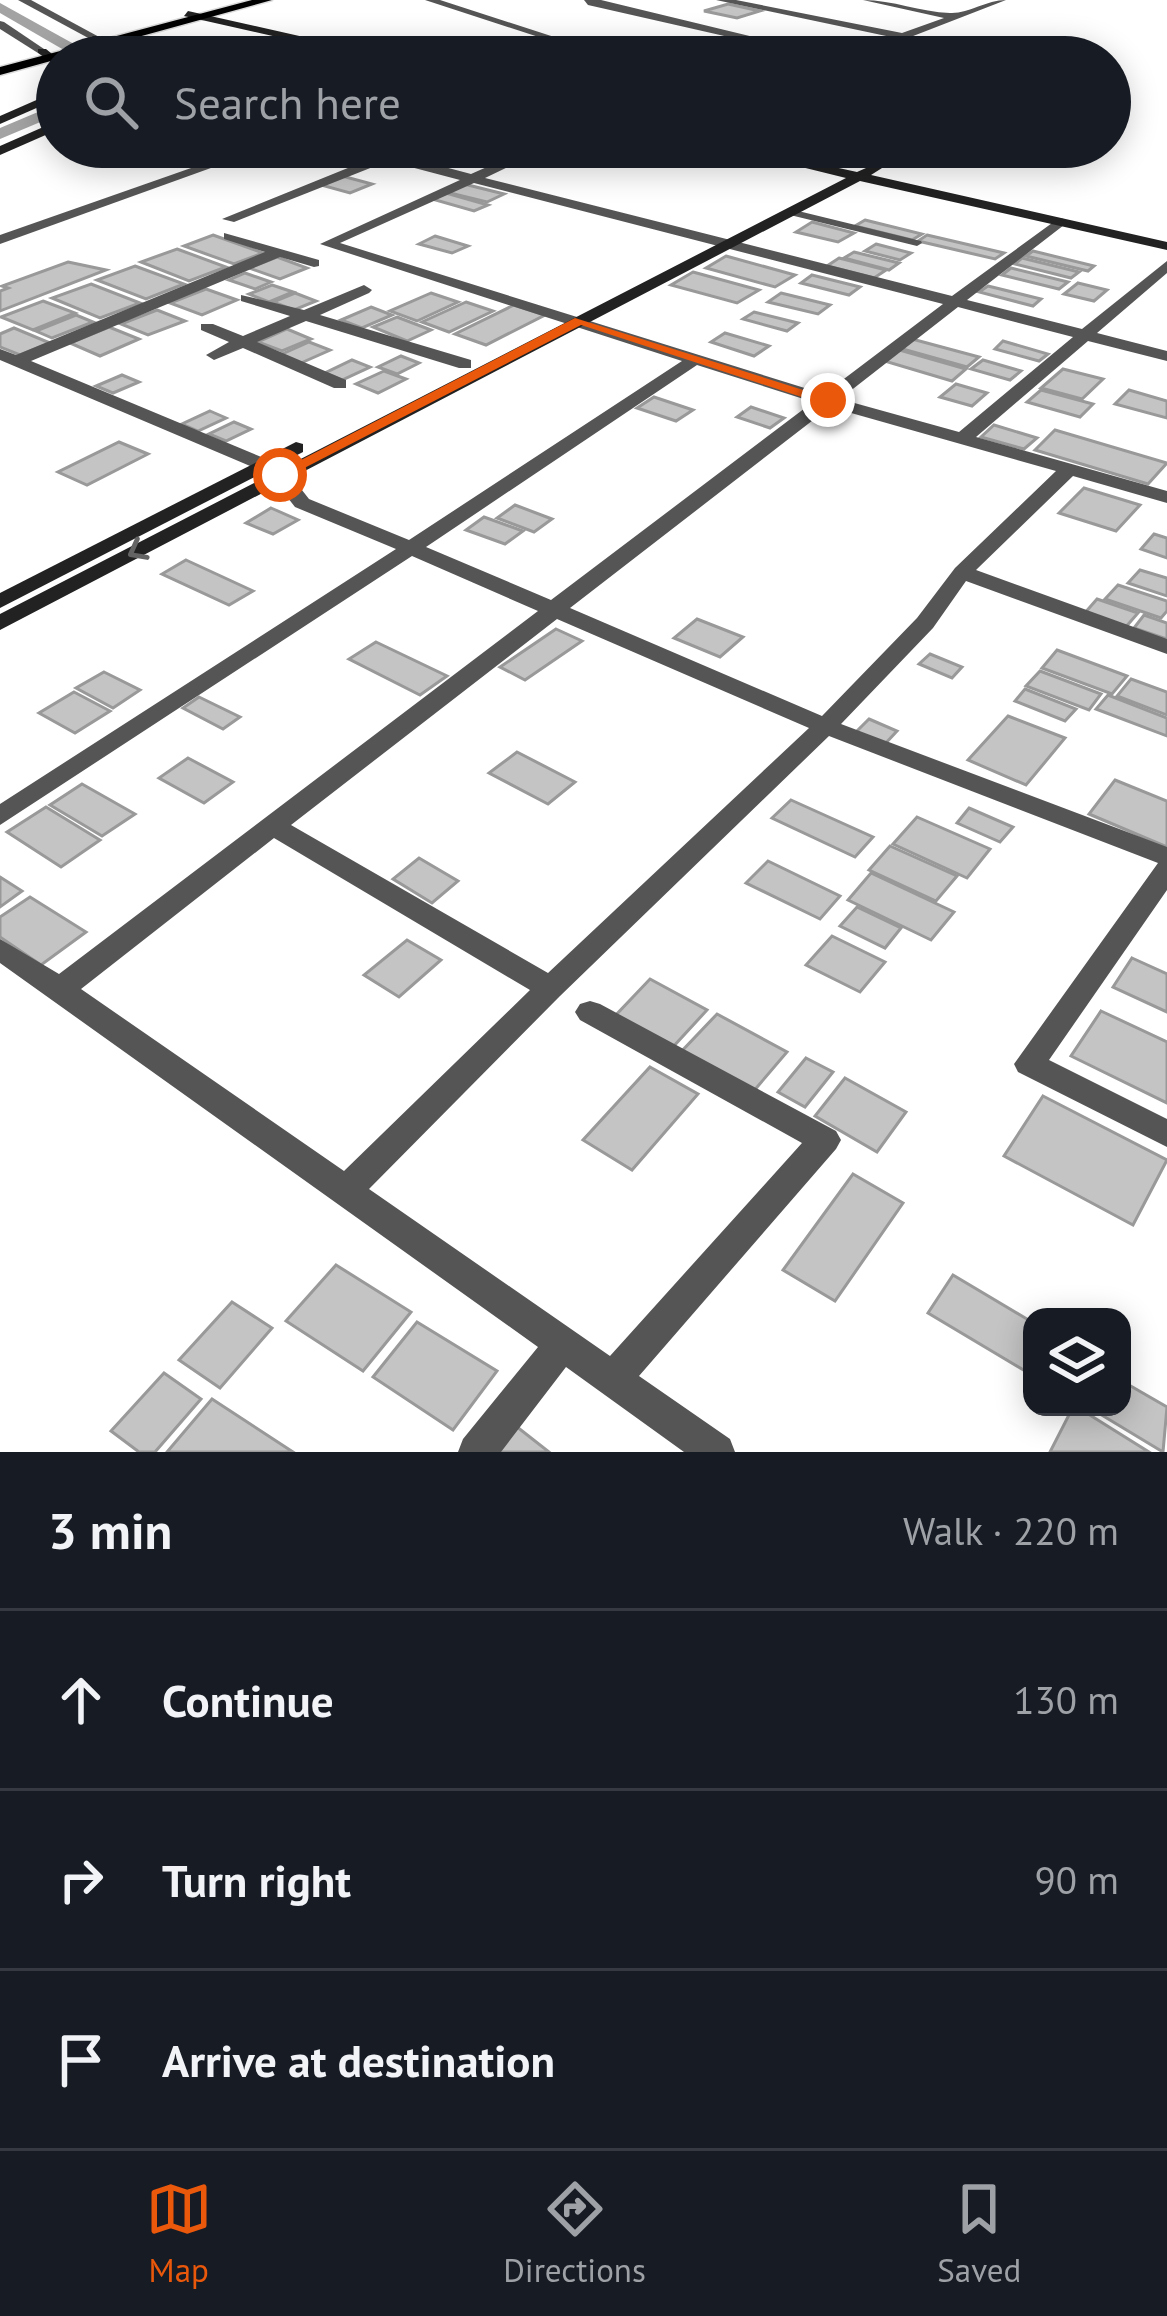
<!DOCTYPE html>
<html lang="en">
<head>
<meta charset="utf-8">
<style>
	body { margin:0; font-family:"PT Sans",sans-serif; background:#20242c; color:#f1f3f6 }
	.controls { position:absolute; right:36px; bottom:36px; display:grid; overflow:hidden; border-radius:24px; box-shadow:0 6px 30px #0003 }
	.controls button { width:108px; height:108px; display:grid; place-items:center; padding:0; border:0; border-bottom:3px solid #363941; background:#171b24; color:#f1f3f6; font:60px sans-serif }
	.stop { position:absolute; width:36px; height:36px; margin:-27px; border:9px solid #ea580c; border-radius:50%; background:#fff }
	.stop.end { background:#ea580c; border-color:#fff; box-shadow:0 3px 12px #0008 }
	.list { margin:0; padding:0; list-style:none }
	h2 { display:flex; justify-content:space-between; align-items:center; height:156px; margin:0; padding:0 48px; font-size:51px }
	h2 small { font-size:39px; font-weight:400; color:#9ea1a6 }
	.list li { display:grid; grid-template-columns:78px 1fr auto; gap:36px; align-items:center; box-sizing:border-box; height:180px; padding:0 48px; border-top:3px solid #363941 }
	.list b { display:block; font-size:45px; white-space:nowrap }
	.list em { font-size:39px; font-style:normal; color:#9ea1a6 }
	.icon { flex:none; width:66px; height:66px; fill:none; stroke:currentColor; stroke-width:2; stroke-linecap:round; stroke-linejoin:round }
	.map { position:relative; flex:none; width:1167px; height:1452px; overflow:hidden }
	.search { position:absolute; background:#171b24; box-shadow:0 6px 30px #0003; left:36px; right:36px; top:36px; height:132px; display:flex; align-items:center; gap:30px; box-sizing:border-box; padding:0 42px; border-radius:66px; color:#9ea1a6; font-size:45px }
	.sheet { height:696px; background:#171b24 }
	nav { display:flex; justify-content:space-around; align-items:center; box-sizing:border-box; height:168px; border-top:3px solid #363941; background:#171b24; font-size:33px; color:#9ea1a6 }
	nav a { display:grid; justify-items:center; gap:6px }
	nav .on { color:#ea580c }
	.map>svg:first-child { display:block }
</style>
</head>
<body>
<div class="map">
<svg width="1167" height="1452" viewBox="0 0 1167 1452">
	<rect width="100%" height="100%" fill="#fff"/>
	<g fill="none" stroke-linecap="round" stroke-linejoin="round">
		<g fill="#a3a3a3" fill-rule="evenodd">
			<polygon points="0,3 92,54 95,57 76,57 0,13"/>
			<polygon points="57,104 57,115 0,139 0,128"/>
		</g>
	</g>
	<g fill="#c4c4c4" stroke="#999" stroke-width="3">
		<polygon points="728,4 760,11 737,18 704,11"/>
		<polygon points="724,37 791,54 742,57 697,45"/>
		<polygon points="342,176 372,184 350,193 321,185"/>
		<polygon points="464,184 504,194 487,202 446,192"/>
		<polygon points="446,193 488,205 474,211 432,199"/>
		<polygon points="865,220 922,234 912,240 855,226"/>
		<polygon points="812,222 854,233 838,242 796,232"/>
		<polygon points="213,235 263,253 234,264 184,246"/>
		<polygon points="927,235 1004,253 995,259 918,241"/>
		<polygon points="435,236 468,246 452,253 419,244"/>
		<polygon points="876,244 911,253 900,260 865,251"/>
		<polygon points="177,249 226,267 189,281 141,262"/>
		<polygon points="1033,251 1094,266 1088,271 1026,256"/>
		<polygon points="854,252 899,263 889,270 844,258"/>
		<polygon points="726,256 795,275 775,287 706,268"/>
		<polygon points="277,257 307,268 280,279 249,268"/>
		<polygon points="839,258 886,270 874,278 827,266"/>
		<polygon points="1022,258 1079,272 1071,278 1015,264"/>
		<polygon points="68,262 106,270 0,311 0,291 8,288 2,286"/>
		<polygon points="135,266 184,284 146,299 97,280"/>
		<polygon points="1011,268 1068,282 1059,289 1002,275"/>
		<polygon points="693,272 759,290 737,303 671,285"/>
		<polygon points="245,273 271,282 255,289 229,280"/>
		<polygon points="812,275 860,287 849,295 801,283"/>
		<polygon points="1078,283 1107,290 1094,301 1064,294"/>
		<polygon points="91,284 140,303 100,318 52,298"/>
		<polygon points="272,285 293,292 269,302 249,294"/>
		<polygon points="988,286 1041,299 1033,306 979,292"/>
		<polygon points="206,289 237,300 202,315 170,303"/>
		<polygon points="295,293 316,301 294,310 273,302"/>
		<polygon points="431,293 458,302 417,321 390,311"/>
		<polygon points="781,293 830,305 818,314 768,302"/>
		<polygon points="43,301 75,313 33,330 1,317"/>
		<polygon points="466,302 493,311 449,332 422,322"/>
		<polygon points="514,305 545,315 486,345 455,334"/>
		<polygon points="371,307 392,315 362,328 341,320"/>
		<polygon points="157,310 185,321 148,335 121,324"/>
		<polygon points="754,312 798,323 787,331 743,319"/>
		<polygon points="76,315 93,322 52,338 36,331"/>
		<polygon points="397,317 431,330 407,341 373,327"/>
		<polygon points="109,327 139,339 100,356 70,343"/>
		<polygon points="14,328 50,343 20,355 0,347 0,334"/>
		<polygon points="287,329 311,339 282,351 258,342"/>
		<polygon points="725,333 769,346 754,356 711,342"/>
		<polygon points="912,339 979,357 967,367 899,348"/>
		<polygon points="1003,341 1048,354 1039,361 995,349"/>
		<polygon points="309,342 330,350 301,363 280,355"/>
		<polygon points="896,349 966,369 952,381 881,360"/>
		<polygon points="401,356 419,363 397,374 378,367"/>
		<polygon points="352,360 370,367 342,380 325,373"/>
		<polygon points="983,360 1021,371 1010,380 971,369"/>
		<polygon points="1063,369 1103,379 1082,399 1041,388"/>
		<polygon points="384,371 406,379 378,393 356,384"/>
		<polygon points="122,375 139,382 113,393 96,386"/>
		<polygon points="956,384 987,393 972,406 940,397"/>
		<polygon points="1041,390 1093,404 1080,417 1027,402"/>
		<polygon points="1129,390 1167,401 1167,418 1115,404"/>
		<polygon points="654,397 693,410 676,421 637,408"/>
		<polygon points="751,407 784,418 770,428 737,417"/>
		<polygon points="210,411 226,418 198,431 182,424"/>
		<polygon points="234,422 251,429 226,441 209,434"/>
		<polygon points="994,425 1037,438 1024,449 981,437"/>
		<polygon points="1055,430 1167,463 1148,484 1035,450"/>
		<polygon points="119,442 148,454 87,485 58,472"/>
		<polygon points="1084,488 1140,505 1116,531 1059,513"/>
		<polygon points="515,505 552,519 534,532 497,518"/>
		<polygon points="271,508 298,520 273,534 246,523"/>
		<polygon points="484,517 523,531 505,544 466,530"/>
		<polygon points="1154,534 1167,538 1167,558 1141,549"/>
		<polygon points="186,560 253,591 229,605 162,574"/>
		<polygon points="1140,570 1167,578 1167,596 1128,583"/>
		<polygon points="1118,585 1167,601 1167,611 1161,618 1105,599"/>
		<polygon points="1097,599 1138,613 1124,629 1083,615"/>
		<polygon points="1144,615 1167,623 1167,639 1134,628"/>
		<polygon points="697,619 743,637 720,657 674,638"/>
		<polygon points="556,629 582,641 525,680 500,667"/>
		<polygon points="376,642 447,676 420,695 349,659"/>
		<polygon points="1057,650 1127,676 1112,694 1042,668"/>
		<polygon points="930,654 962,667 952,678 919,664"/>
		<polygon points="1040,671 1101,694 1089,710 1026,686"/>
		<polygon points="104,672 140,690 113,708 76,688"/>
		<polygon points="1131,679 1167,692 1167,715 1117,696"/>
		<polygon points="1025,689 1076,709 1065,721 1015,701"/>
		<polygon points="74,692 110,711 75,733 39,713"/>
		<polygon points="1108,695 1167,718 1167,736 1096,709"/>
		<polygon points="199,697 240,717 223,729 183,708"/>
		<polygon points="1008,716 1065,738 1026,785 968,760"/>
		<polygon points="869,719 897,731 884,745 855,733"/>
		<polygon points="517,752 575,782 548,804 489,773"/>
		<polygon points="188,758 233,782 204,803 159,778"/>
		<polygon points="1115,780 1167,801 1167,847 1089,814"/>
		<polygon points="82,784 135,814 102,836 50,805"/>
		<polygon points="791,800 873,837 855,857 772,818"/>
		<polygon points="46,807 100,840 61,867 7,832"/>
		<polygon points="969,808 1013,827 1000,842 957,823"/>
		<polygon points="917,817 990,849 967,878 893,844"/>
		<polygon points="890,846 957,876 936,901 869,870"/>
		<polygon points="419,858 458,881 432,903 393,879"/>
		<polygon points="768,861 840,896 820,919 746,883"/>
		<polygon points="871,873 954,912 931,940 848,900"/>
		<polygon points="0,877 22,891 0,907"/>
		<polygon points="30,897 86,932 41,965 0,937 0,917"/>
		<polygon points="857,907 901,928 885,948 840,926"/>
		<polygon points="832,936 885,962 860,992 806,965"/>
		<polygon points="407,940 441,960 399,997 364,975"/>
		<polygon points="1132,958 1167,974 1167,1012 1113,987"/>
		<polygon points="650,979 707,1010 671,1049 614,1017"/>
		<polygon points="1101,1011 1167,1042 1167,1103 1071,1056"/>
		<polygon points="717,1014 787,1052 752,1093 680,1053"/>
		<polygon points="806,1058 833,1072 805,1107 778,1092"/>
		<polygon points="650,1067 698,1094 632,1170 583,1140"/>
		<polygon points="845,1078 906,1112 877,1152 815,1116"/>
		<polygon points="1043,1096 1167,1160 1133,1225 1004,1156"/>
		<polygon points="853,1174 903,1203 835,1301 783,1270"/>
		<polygon points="336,1265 411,1312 363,1371 286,1321"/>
		<polygon points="953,1275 1032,1322 1032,1375 928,1313"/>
		<polygon points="232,1302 272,1328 220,1388 179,1360"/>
		<polygon points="417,1322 497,1371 453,1430 373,1377"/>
		<polygon points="164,1373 201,1399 155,1452 139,1452 111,1431"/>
		<polygon points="1122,1381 1167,1407 1163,1452 1095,1411 1097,1407 1122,1407"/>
		<polygon points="212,1399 293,1452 167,1452"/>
		<polygon points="1073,1407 1077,1407 1149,1452 1050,1452"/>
		<polygon points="512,1423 549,1452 487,1452"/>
	</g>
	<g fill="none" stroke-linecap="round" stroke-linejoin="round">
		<g stroke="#dbdbdb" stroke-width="3">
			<polygon id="primary" points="252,0 272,0 0,75 0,67"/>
		</g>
		<polygon fill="#555" fill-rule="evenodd" points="790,209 921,241 922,243 917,246 786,214 785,212"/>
		<g fill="#555" fill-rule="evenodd">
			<polygon points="18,0 31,0 101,38 92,40"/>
			<polygon points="425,0 440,0 616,57 600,57"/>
			<polygon points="584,0 601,0 836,57 817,57 588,5"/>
			<path d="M716,0H736L902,33L944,18L863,0C893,0 920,12 950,13C968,14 986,0 1006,0L859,57H844L891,37Z"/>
			<polygon points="0,21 4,22 47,51 38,53 0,29"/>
			<polygon points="251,147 269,147 0,244 0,235"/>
			<path d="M337,147L388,152L471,174L532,147H549L485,178L952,296L1059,218L1064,219V225L967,300L1082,329L1167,261V273L1097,333L1167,351V361L1088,341L976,437L1167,491V503L1073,476L976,570L1167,639V654L966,581L933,628L841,724L1167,847V890L1049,1060L1167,1119V1147L1018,1072L1014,1064L1158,863L829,736L560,996L369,1189L610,1356L802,1143L580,1020L575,1012L580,1004L590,1001L600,1004L836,1131L841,1140L836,1149L639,1376L730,1439L735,1452H684L566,1367L501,1452H458L463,1439L538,1347L0,963V939L59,974L538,611L412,556L0,825V804L396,549L295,507L273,479L257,469L0,360V349L16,355L265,252L224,239V233L319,260V266L314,267L280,257L31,361L271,461L287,471L309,499L409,540L682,361L320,244L460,180L388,161L234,222L222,219L375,157ZM474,183L943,304L824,394L340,243ZM958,307L1073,337L959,432L840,399ZM697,365L813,402L551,600L426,547ZM830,407L1056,471L955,568L917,618L822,716L570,608ZM557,619L809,728L548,973L291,825ZM274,838L530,990L344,1171L81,989Z"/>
			<polygon points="364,285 372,290 369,293 320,315 471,360 471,368 459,368 306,321 257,342 346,380 346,388 334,388 243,348 214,360 206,355 229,342 201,330 201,324 213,324 243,336 290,316 241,301 241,295 304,310"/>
		</g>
		<g fill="#222" fill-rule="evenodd">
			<polygon points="188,11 379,54 384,57 365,57 184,16"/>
			<polygon points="92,36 100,36 119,57 108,57"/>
			<polygon points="38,49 46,49 57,58 57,66 38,53"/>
			<polygon points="57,91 57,99 0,124 0,116"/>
			<polygon points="57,121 57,130 0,155 0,146"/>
			<polygon points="720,147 743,147 857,172 875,164 882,168 871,175 1167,242 1167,250 860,181 0,630 0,614 846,178"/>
			<polygon points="296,442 303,444 303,452 0,608 0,593"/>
		</g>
		<use href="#primary" fill="#000" fill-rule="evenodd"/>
	</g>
	<defs><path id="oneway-chevron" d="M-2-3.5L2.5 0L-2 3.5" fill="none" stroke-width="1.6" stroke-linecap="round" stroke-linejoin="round" transform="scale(3)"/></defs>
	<use stroke="#646464" href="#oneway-chevron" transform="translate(137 551) rotate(152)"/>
	<polygon fill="#ea580c" points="575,318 835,400 823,404 581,325 285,478 272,475"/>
</svg>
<div class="controls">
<button><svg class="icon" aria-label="layers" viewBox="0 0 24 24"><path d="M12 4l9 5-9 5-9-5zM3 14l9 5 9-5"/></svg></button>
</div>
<div class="stop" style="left:280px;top:475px"></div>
<div class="stop end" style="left:828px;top:400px"></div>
<div class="search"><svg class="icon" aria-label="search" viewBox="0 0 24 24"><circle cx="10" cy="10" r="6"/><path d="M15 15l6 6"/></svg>Search here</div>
</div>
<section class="sheet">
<h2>3 min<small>Walk · 220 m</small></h2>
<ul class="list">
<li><svg class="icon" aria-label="ahead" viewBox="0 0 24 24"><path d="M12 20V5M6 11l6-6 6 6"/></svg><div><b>Continue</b></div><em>130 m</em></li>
<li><svg class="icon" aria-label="right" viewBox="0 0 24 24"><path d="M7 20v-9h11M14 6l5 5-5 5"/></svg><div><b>Turn right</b></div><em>90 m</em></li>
<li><svg class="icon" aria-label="arrive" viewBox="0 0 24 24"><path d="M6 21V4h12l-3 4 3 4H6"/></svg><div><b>Arrive at destination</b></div></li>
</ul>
</section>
<nav>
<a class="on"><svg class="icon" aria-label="map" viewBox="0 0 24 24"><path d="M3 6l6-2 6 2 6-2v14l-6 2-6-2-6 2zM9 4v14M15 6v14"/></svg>Map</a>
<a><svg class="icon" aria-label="directions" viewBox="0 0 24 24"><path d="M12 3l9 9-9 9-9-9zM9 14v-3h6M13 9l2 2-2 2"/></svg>Directions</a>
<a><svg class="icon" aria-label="saved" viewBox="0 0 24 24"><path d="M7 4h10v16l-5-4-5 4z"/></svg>Saved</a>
</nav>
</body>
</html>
